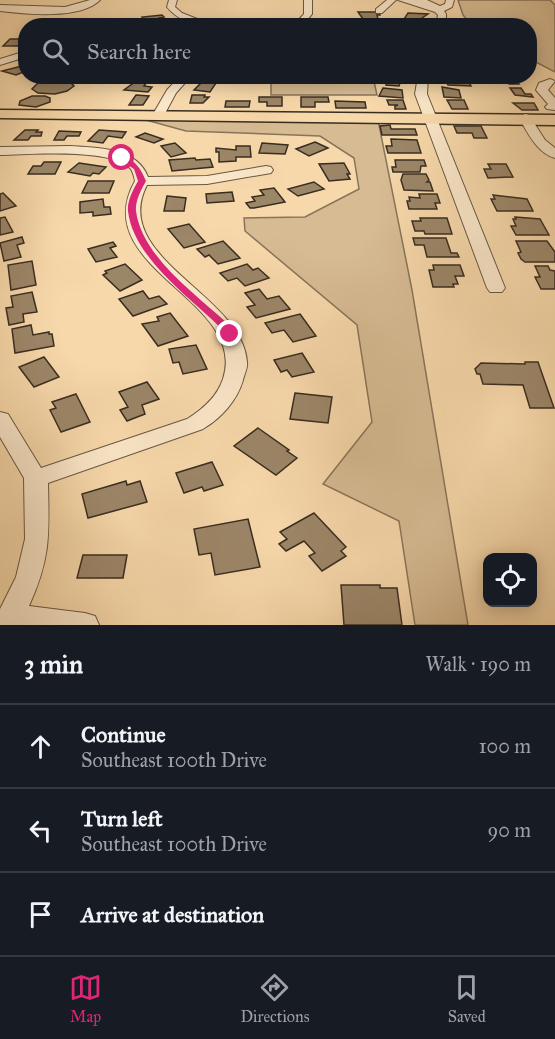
<!DOCTYPE html>
<html lang="en">
<head>
<meta charset="utf-8">
<style>
	body { margin:0; font-family:"IM FELL Great Primer",serif; background:#20242c; color:#f1f3f6 }
	.controls { position:absolute; right:18px; bottom:18px; display:grid; overflow:hidden; border-radius:12px; box-shadow:0 3px 15px #0003 }
	.controls button { width:54px; height:54px; display:grid; place-items:center; padding:0; border:0; border-bottom:2px solid #363941; background:#171b24; color:#f1f3f6; font:30px sans-serif }
	.stop { position:absolute; width:18px; height:18px; margin:-14px; border:4px solid #db2777; border-radius:50%; background:#fff }
	.stop.end { background:#db2777; border-color:#fff; box-shadow:0 2px 6px #0008 }
	.list { margin:0; padding:0; list-style:none }
	h2 { display:flex; justify-content:space-between; align-items:center; height:78px; margin:0; padding:0 24px; font-size:26px }
	h2 small { font-size:20px; font-weight:400; color:#9ea1a6 }
	.list li { display:grid; grid-template-columns:39px 1fr auto; gap:18px; align-items:center; box-sizing:border-box; height:84px; padding:0 24px; border-top:2px solid #363941 }
	.list b { display:block; font-size:22px; white-space:nowrap }
	.list p { margin:0; font-size:20px; white-space:nowrap; color:#9ea1a6 }
	.list em { font-size:20px; font-style:normal; color:#9ea1a6 }
	.icon { flex:none; width:33px; height:33px; fill:none; stroke:currentColor; stroke-width:2; stroke-linecap:round; stroke-linejoin:round }
	.map { position:relative; flex:none; width:555px; height:625px; overflow:hidden }
	.search { position:absolute; background:#171b24; box-shadow:0 3px 15px #0003; left:18px; right:18px; top:18px; height:66px; display:flex; align-items:center; gap:15px; box-sizing:border-box; padding:0 21px; border-radius:24px; color:#9ea1a6; font-size:22px }
	.sheet { height:330px; background:#171b24 }
	nav { display:flex; justify-content:space-around; align-items:center; box-sizing:border-box; height:84px; border-top:2px solid #363941; background:#171b24; font-size:16px; color:#9ea1a6 }
	nav a { display:grid; justify-items:center; gap:3px }
	nav .on { color:#db2777 }
	.map>svg:first-child { display:block }
</style>
</head>
<body>
<div class="map">
<svg width="555" height="625" viewBox="0 0 555 625">
	<rect width="100%" height="100%" fill="#f7d8aa"/>
	<filter id="stains"><feTurbulence type="fractalNoise" baseFrequency=".00333" numOctaves="4"/><feColorMatrix values="0 0 0 0 .2 0 0 0 0 .09 0 0 0 0 .02 0 0 0 .5 -.17"/></filter>
	<radialGradient id="worn" r=".72"><stop offset=".6" stop-color="#630" stop-opacity="0"/><stop offset="1" stop-color="#630" stop-opacity=".3"/></radialGradient>
	<g fill="#d7bb93" stroke="#88745a" stroke-width="1.5">
		<polygon points="458,0 550,0 555,5 555,72 530,59 530,26 471,25 463,15"/>
		<polygon points="271,77 373,77 377,95 271,95"/>
		<polygon points="146,120 378,120 412,290 468,625 415,625 399,521 323,484 372,422 357,325 245,231 244,218 305,217 359,189 354,158 320,136 186,131"/>
	</g>
	<g fill="#9c8668" stroke="#392d20" stroke-width="1.5">
		<polygon points="358,12 379,12 380,15 377,15 378,19 363,19"/>
		<polygon points="408,13 428,14 419,20 404,19"/>
		<polygon points="162,15 164,17 159,18 161,21 146,23 142,17"/>
		<polygon points="10,39 24,39 18,46 3,46"/>
		<polygon points="26,65 26,69 23,70 26,71 16,75 2,71"/>
		<polygon points="514,76 519,84 509,84 506,81 500,81 497,77"/>
		<polygon points="388,77 404,78 401,80 399,86 386,85"/>
		<polygon points="444,77 466,77 471,86 448,85"/>
		<polygon points="58,79 69,81 74,86 67,91 55,94 38,93 32,89 38,83"/>
		<polygon points="135,82 146,83 144,86 152,87 148,92 124,90"/>
		<polygon points="202,82 216,83 210,92 194,90"/>
		<polygon points="442,87 459,90 461,98 444,97"/>
		<polygon points="383,88 402,90 403,98 379,96"/>
		<polygon points="510,88 521,88 525,94 531,94 533,97 515,95"/>
		<polygon points="136,95 149,96 143,105 129,105"/>
		<polygon points="192,95 205,95 204,97 209,97 203,103 190,103"/>
		<polygon points="32,96 45,96 50,98 50,102 36,107 19,105 20,101"/>
		<polygon points="259,97 282,97 282,106 267,106 267,102 259,102"/>
		<polygon points="301,97 328,97 329,102 315,102 315,107 301,107"/>
		<polygon points="387,100 403,100 406,109 395,109 395,106 398,105 389,105"/>
		<polygon points="447,100 464,100 468,109 452,109"/>
		<polygon points="226,101 250,101 249,107 225,107"/>
		<polygon points="335,101 365,102 366,108 336,108"/>
		<polygon points="513,103 534,103 538,110 522,110"/>
		<polygon points="390,125 391,129 415,129 417,135 382,135 380,126"/>
		<polygon points="454,126 481,126 487,138 474,138 472,133 457,133"/>
		<polygon points="25,130 38,130 36,132 42,132 41,136 31,136 28,140 14,140"/>
		<polygon points="99,130 126,132 122,138 108,136 103,143 88,141"/>
		<polygon points="59,131 81,132 79,136 67,136 64,140 54,140"/>
		<polygon points="145,133 163,139 154,143 136,137"/>
		<polygon points="391,139 417,140 421,153 388,153 386,146 392,146"/>
		<polygon points="315,142 328,148 309,156 296,149"/>
		<polygon points="175,143 186,153 171,157 161,146"/>
		<polygon points="262,143 288,145 285,154 259,153"/>
		<polygon points="236,146 250,146 251,157 236,157 236,161 219,162 219,152 216,152 216,148 236,150"/>
		<polygon points="195,158 196,160 210,159 213,167 172,171 169,160"/>
		<polygon points="395,160 424,160 426,166 421,166 420,172 393,172 392,167 396,167"/>
		<polygon points="44,162 61,162 55,174 28,174 33,166 41,166"/>
		<polygon points="79,163 106,167 99,174 93,173 90,176 68,172"/>
		<polygon points="344,163 350,174 347,174 350,179 329,181 319,164"/>
		<polygon points="488,164 506,164 513,177 488,178 484,169 491,169"/>
		<polygon points="403,174 426,174 429,180 427,182 430,182 433,191 404,190 401,180"/>
		<polygon points="88,181 114,181 109,193 82,193"/>
		<polygon points="314,182 324,189 298,196 288,189"/>
		<polygon points="274,188 285,202 254,208 250,208 246,203 255,201 252,197 264,195 260,190"/>
		<polygon points="232,192 234,201 207,203 206,194"/>
		<polygon points="3,193 16,206 0,211 0,194"/>
		<polygon points="419,194 437,194 440,203 435,203 437,209 409,209 407,201 410,201 409,197 420,198"/>
		<polygon points="493,195 527,199 533,211 497,211 491,199 495,199"/>
		<polygon points="167,196 186,198 184,211 164,211"/>
		<polygon points="103,199 104,207 110,207 111,214 93,216 93,212 80,213 80,202"/>
		<polygon points="5,217 13,232 0,235 0,218"/>
		<polygon points="515,217 540,219 549,235 516,235 511,226 516,226 513,219 516,219"/>
		<polygon points="420,218 447,218 452,234 425,234 424,231 415,231 412,221 421,221"/>
		<polygon points="189,224 205,242 184,248 168,229"/>
		<polygon points="22,237 24,243 17,245 21,257 4,261 0,243"/>
		<polygon points="413,238 446,238 451,253 457,253 459,257 427,257 424,245 415,245"/>
		<polygon points="223,241 240,258 218,264 209,255 205,257 197,249"/>
		<polygon points="516,241 547,241 555,252 555,262 525,262 521,259 518,253 521,252"/>
		<polygon points="113,242 116,246 110,248 117,257 96,262 88,249"/>
		<polygon points="32,261 36,285 11,290 8,265"/>
		<polygon points="125,264 142,280 120,291 103,275 107,273 105,271"/>
		<polygon points="247,264 253,270 258,268 269,278 245,286 237,278 228,281 220,273"/>
		<polygon points="433,265 460,265 464,276 455,276 458,284 453,284 454,287 433,287 429,270 434,270"/>
		<polygon points="535,266 548,266 550,270 555,271 555,289 541,289 535,277 540,277"/>
		<polygon points="259,289 267,299 279,296 290,309 256,318 247,307 255,305 245,293"/>
		<polygon points="143,291 149,299 159,296 167,304 133,316 119,299"/>
		<polygon points="32,292 37,312 23,314 24,322 9,325 6,308 13,307 11,296"/>
		<polygon points="170,313 188,336 158,346 142,324 159,321 157,317"/>
		<polygon points="300,314 316,336 293,342 284,330 272,333 265,323"/>
		<polygon points="31,325 33,335 49,332 49,334 52,334 54,346 15,353 12,329"/>
		<polygon points="196,345 207,369 183,374 179,362 173,363 169,349"/>
		<polygon points="302,353 314,372 292,377 287,370 281,372 274,360"/>
		<polygon points="44,357 59,377 34,387 19,367"/>
		<polygon points="525,362 538,362 554,408 530,408 523,385 483,384 480,374 477,374 475,369 481,363 525,364"/>
		<polygon points="147,382 159,399 142,405 145,414 127,421 120,410 128,407 119,392"/>
		<polygon points="295,393 332,397 328,423 290,419"/>
		<polygon points="76,394 90,422 61,432 50,410 56,408 52,402"/>
		<polygon points="258,428 289,450 287,451 297,458 276,475 234,446"/>
		<polygon points="212,462 223,485 204,491 202,487 184,493 176,473"/>
		<polygon points="126,481 127,485 140,481 147,502 88,518 82,494"/>
		<polygon points="314,513 346,547 341,551 346,556 322,571 309,556 315,553 304,541 286,551 279,544 287,539 280,532"/>
		<polygon points="248,519 260,567 215,575 211,553 199,555 194,529"/>
		<polygon points="83,555 127,555 123,578 77,578"/>
		<polygon points="341,585 380,585 380,588 397,588 402,625 344,625"/>
	</g>
	<g fill="none" stroke-linecap="round" stroke-linejoin="round">
		<g stroke="#685842" stroke-width="2">
			<g id="minor">
				<path d="M90,0H100C80,20 26,14 0,11V5L65,7Z"/>
				<path d="M169,0H177L175,7L182,13L215,26C197,26 179,22 167,7Z"/>
				<polygon points="304,0 312,0 312,14 302,26 293,26 304,14"/>
				<polygon points="387,0 396,0 382,13 376,13 376,9"/>
				<polygon points="398,0 427,0 440,6 445,4 446,0 454,0 452,7 444,11 446,14 446,26 436,26 438,15 435,12"/>
				<polygon points="26,51 26,57 0,65 0,59"/>
				<polygon points="180,76 191,76 176,93 162,119 154,119 152,116 167,90"/>
				<polygon points="418,76 428,76 427,94 505,288 502,292 490,292 487,288 415,94"/>
				<polygon points="550,79 555,81 548,90 555,98 555,110 547,109 545,107 548,104 536,90 539,83"/>
				<path d="M525,114L529,115L545,140L555,148V158C537,153 528,133 519,118Z"/>
				<path d="M70,146C97,148 137,147 148,177L207,176L266,166L271,167L273,170L271,173L207,184L147,185C109,258 243,295 247,362C248,368 244,375 243,380C237,401 221,418 203,429L48,483C49,534 51,558 29,606L85,613L95,616L99,625H0V609L16,577L25,539L24,478L0,437V412L8,414L41,468L187,419C203,409 217,397 223,379C249,300 86,268 135,181C134,177 133,171 130,168C113,148 26,154 0,155V147Z"/>
			</g>
		</g>
		<g stroke="#392d20" stroke-width="3">
			<polygon id="major" points="0,110 555,115 555,125 0,118"/>
		</g>
		<use href="#minor" fill="#fae6c8" fill-rule="evenodd"/>
		<use href="#major" fill="#f7d8aa" fill-rule="evenodd"/>
	</g>
	<path fill="#db2777" d="M119,156C134,157 141,169 146,181C141,190 135,201 136,211C142,257 196,294 228,324L235,334L234,336H227L221,328C189,297 133,257 128,211C127,201 133,190 138,181L134,169L119,159Z"/>
	<rect width="100%" height="100%" filter="url(#stains)"/>
	<rect width="100%" height="100%" fill="url(#worn)"/>
</svg>
<div class="controls">
<button><svg class="icon" aria-label="locate" viewBox="0 0 24 24"><circle cx="12" cy="12" r="6"/><path d="M12 2v4M12 18v4M2 12h4M18 12h4"/></svg></button>
</div>
<div class="stop" style="left:122px;top:158px"></div>
<div class="stop end" style="left:230px;top:334px"></div>
<div class="search"><svg class="icon" aria-label="search" viewBox="0 0 24 24"><circle cx="10" cy="10" r="6"/><path d="M15 15l6 6"/></svg>Search here</div>
</div>
<section class="sheet">
<h2>3 min<small>Walk · 190 m</small></h2>
<ul class="list">
<li><svg class="icon" aria-label="ahead" viewBox="0 0 24 24"><path d="M12 20V5M6 11l6-6 6 6"/></svg><div><b>Continue</b><p>Southeast 100th Drive</p></div><em>100 m</em></li>
<li><svg class="icon" aria-label="left" viewBox="0 0 24 24"><path d="M17 20v-9H6M10 6l-5 5 5 5"/></svg><div><b>Turn left</b><p>Southeast 100th Drive</p></div><em>90 m</em></li>
<li><svg class="icon" aria-label="arrive" viewBox="0 0 24 24"><path d="M6 21V4h12l-3 4 3 4H6"/></svg><div><b>Arrive at destination</b></div></li>
</ul>
</section>
<nav>
<a class="on"><svg class="icon" aria-label="map" viewBox="0 0 24 24"><path d="M3 6l6-2 6 2 6-2v14l-6 2-6-2-6 2zM9 4v14M15 6v14"/></svg>Map</a>
<a><svg class="icon" aria-label="directions" viewBox="0 0 24 24"><path d="M12 3l9 9-9 9-9-9zM9 14v-3h6M13 9l2 2-2 2"/></svg>Directions</a>
<a><svg class="icon" aria-label="saved" viewBox="0 0 24 24"><path d="M7 4h10v16l-5-4-5 4z"/></svg>Saved</a>
</nav>
</body>
</html>
